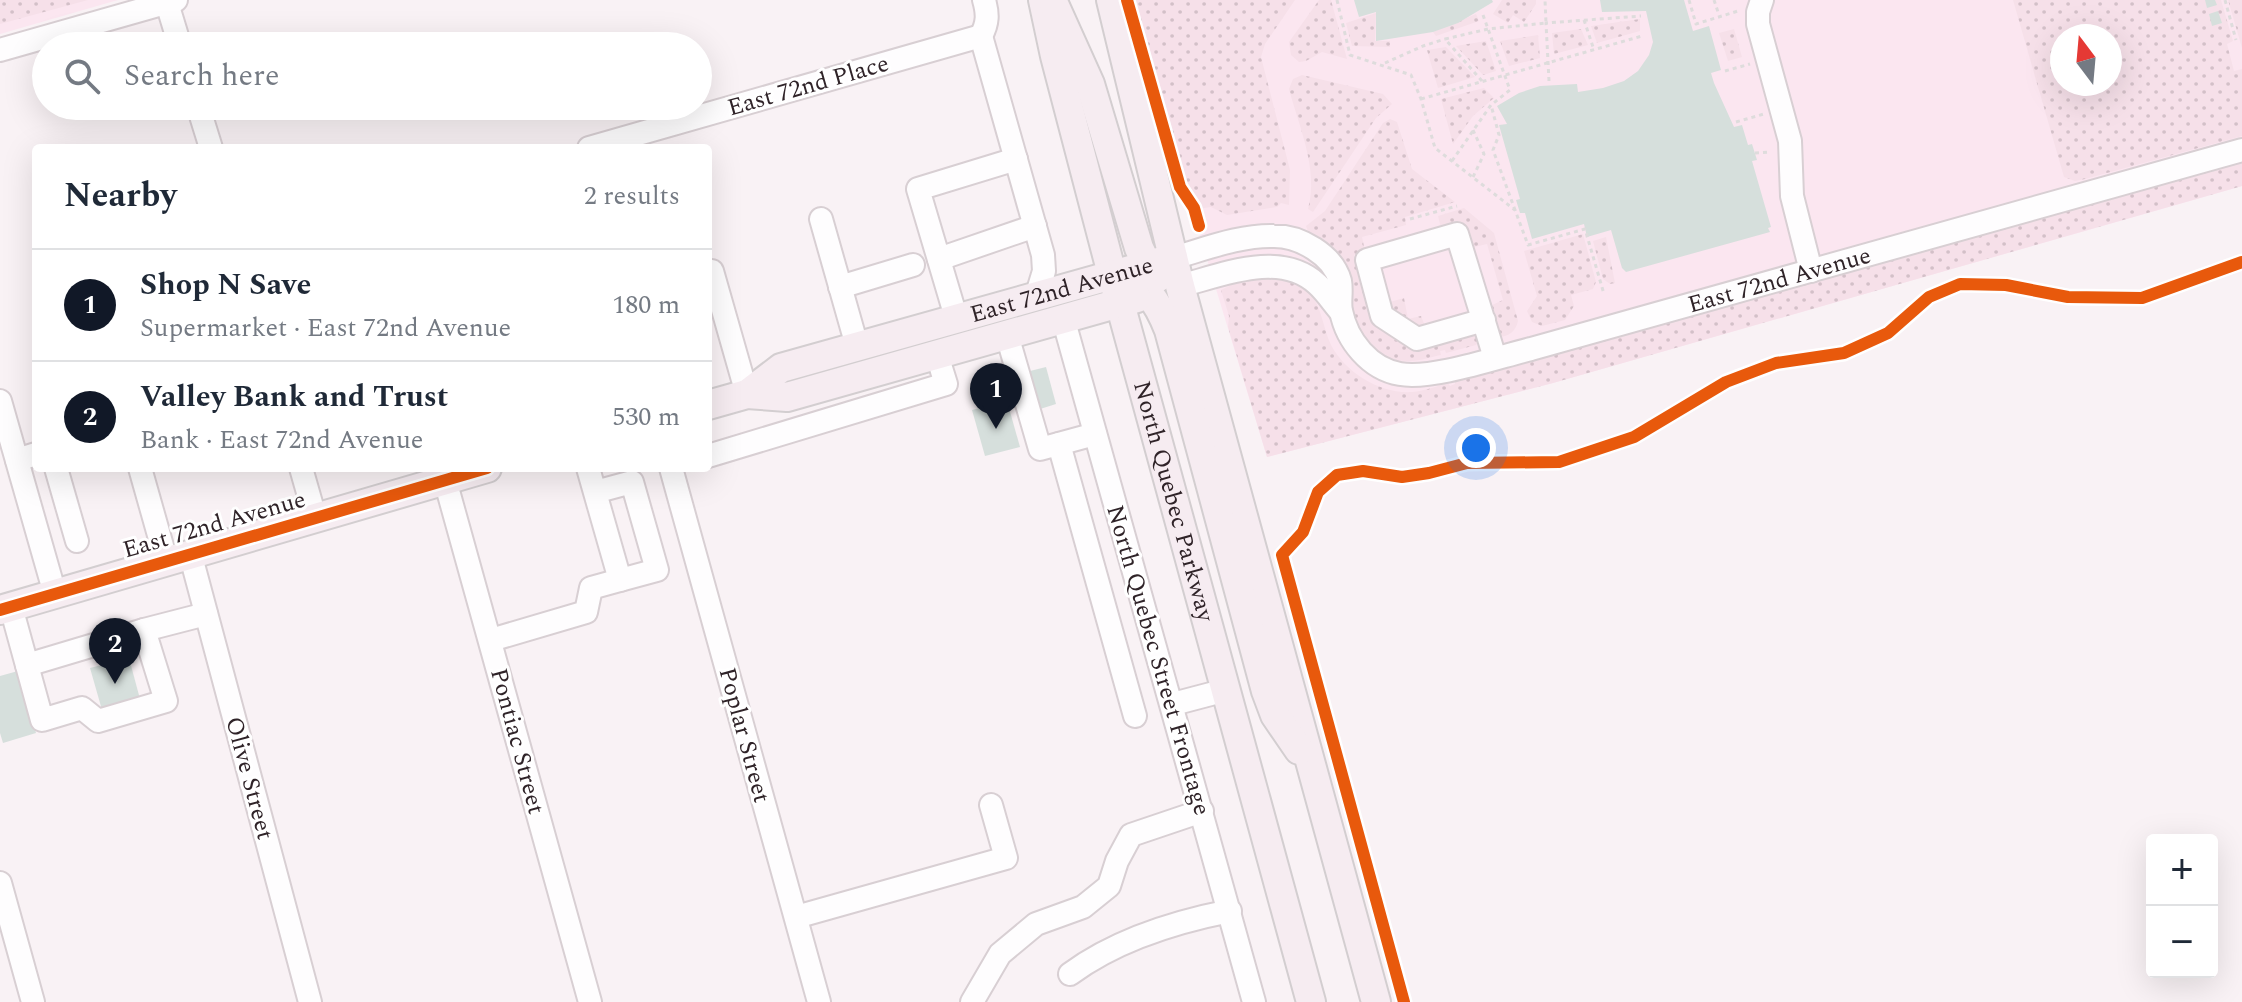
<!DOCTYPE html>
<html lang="en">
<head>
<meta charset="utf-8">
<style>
	body { margin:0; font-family:Spectral,serif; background:#f2f2f3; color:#1f2937 }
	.controls { position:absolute; right:24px; bottom:24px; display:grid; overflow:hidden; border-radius:8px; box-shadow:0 8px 32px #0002 }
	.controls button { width:72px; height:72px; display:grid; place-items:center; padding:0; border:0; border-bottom:2px solid #e0e1e3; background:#fff; color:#1f2937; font:40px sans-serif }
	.compass { position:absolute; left:2050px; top:24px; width:72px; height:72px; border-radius:50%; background:#fff; box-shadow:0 8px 32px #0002; rotate:344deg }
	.you { position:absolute; left:1476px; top:448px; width:28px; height:28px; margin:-20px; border:6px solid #fff; border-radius:50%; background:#1a73e8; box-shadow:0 0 0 12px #1a73e833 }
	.badge { display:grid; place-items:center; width:52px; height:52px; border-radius:50%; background:#111827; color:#fff; font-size:26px; font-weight:700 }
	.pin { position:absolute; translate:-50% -66px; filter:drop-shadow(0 2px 4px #0008) }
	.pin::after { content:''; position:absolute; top:42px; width:28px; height:24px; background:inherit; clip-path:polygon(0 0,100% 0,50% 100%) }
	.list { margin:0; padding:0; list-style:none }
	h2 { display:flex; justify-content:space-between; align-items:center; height:104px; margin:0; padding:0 32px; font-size:34px }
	h2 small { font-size:26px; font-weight:400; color:#747a83 }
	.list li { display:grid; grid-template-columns:52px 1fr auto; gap:24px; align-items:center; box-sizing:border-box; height:112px; padding:0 32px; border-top:2px solid #e0e1e3 }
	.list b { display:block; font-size:30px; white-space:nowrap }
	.list p { margin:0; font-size:26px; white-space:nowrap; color:#747a83 }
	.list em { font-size:26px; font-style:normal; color:#747a83 }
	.icon { flex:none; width:44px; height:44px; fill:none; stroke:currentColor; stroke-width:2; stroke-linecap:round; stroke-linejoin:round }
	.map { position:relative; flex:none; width:2242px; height:1002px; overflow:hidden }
	.search { position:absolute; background:#fff; box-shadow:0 8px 32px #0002; left:32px; top:32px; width:680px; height:88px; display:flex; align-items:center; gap:20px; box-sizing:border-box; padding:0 28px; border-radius:44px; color:#747a83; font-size:30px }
	.panel { position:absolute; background:#fff; box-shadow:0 8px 32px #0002; left:32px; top:144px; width:680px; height:328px; border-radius:8px }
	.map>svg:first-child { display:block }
</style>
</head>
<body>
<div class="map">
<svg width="2242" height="1002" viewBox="0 0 2242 1002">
	<defs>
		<pattern id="grass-dots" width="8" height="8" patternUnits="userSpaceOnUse" patternTransform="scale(2)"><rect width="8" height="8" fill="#f6e0e9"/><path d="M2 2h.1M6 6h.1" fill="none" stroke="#d3c0c8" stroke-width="1.8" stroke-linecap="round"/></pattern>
	</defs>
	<rect width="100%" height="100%" fill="#f9f2f5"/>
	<g fill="#fbe6f0" fill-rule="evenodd">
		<polygon points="0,0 118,0 0,34"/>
		<path d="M1133,0H2242V186L1553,383L1267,457L1192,210ZM2062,36H2110V84H2062Z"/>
	</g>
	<g fill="url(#grass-dots)" fill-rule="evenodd">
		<polygon points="0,0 88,0 0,24"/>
		<polygon points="1131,0 1295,0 1265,44 1261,57 1290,170 1289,205 1281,203 1277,207 1227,215 1211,207 1197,209 1196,200 1184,185"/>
		<polygon points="1319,0 1331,0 1347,59 1322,52 1306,61 1299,62 1291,55 1289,42"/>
		<polygon points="1502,0 1536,0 1536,4 1524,22 1513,15 1508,23 1493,14"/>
		<path d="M2013,0H2221L2233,41L2227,44L2234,71L2242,69V136L2085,179L2075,181L2064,177ZM2062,36H2110V84H2062Z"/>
		<polygon points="2228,0 2242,0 2242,48"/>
		<polygon points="1376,13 1375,41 1390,41 1390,47 1352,46 1346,23"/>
		<polygon points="1476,14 1479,21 1436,36 1433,32"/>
		<polygon points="1640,19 1640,31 1597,43 1591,26"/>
		<polygon points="1581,29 1588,45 1554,54 1552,33"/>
		<polygon points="1734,29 1742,57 1728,61 1719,33"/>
		<polygon points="1538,35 1540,58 1509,66 1500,41"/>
		<polygon points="1486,41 1496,71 1483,75 1456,46"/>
		<polygon points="1446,47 1475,77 1438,88 1427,50"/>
		<path d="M1302,75L1383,94L1392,104L1376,118L1313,212L1308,209C1319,170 1299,127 1289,89L1293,79Z"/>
		<polygon points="1484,88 1494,98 1473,116 1453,144 1441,99"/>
		<path d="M1390,119L1397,122L1412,169L1455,202L1405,217L1406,225L1362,237L1365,251L1354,255C1365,293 1373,349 1425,347C1442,346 1459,339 1475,335L1479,341L1476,345L1446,353L1445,350L1440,351L1441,355C1431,357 1420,361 1410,361C1352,363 1344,290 1332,247L1309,234L1306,226L1325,211L1383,123Z"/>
		<path d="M2242,162V186L1553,383L1267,457L1228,327L1229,316L1221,290L1239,281L1240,283L1248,282V279C1270,275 1294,274 1310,293C1322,308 1323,328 1331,345C1346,373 1380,394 1412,392C1425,391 1437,386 1448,383L1450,386L1455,384V382Z"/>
		<path d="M1464,208L1494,233L1518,321C1516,331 1509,336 1500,337L1490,306L1503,300L1487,244L1474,247L1466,230L1441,228L1438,216Z"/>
		<polygon points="1583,234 1596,282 1593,289 1571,295 1574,306 1565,320 1542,326 1532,322 1527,311 1537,296 1524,251"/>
		<polygon points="1606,237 1615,283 1610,284 1603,279 1593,241"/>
		<path d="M1404,298L1408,319L1421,316L1425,326C1410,325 1394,318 1390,302Z"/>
	</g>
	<g fill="#d6dfdc">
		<polygon points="1354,0 1492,0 1493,2 1458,23 1433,32 1376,41 1376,12 1359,17"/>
		<polygon points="1600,0 1684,0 1693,31 1709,26 1721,70 1711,73 1714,83 1734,127 1742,125 1748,145 1752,144 1757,160 1752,161 1771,227 1768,228 1770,232 1626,272 1622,268 1611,230 1587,237 1584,224 1532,239 1525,213 1520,213 1516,200 1520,199 1499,125 1507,124 1497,106 1519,93 1540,86 1577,84 1578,92 1603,88 1624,81 1638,71 1649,55 1653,42 1646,11 1602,12"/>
		<polygon points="2205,0 2215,0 2217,5 2207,8"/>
		<polygon points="2218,11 2222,23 2212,26 2209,14"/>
		<polygon points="1046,367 1056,404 1037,410 1026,372"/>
		<polygon points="1007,401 1020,447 985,456 972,410"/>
		<polygon points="129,658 140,699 102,710 90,668"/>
		<polygon points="18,671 36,733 3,743 0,733 0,676"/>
	</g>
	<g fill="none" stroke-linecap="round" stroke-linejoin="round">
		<g stroke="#d8cfd3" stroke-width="26">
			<g id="minor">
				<polyline points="1762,0 1758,12 1758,24 1790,141 1792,196 1811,271"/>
				<polyline points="167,3 180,46"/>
				<polyline points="981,36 1043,255 1044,271 1037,294"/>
				<path d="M981,36C988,23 988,14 984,0"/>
				<polyline points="0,50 176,0"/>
				<polyline points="198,106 211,148"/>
				<polyline points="589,148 981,36"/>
				<polyline points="821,219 857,346"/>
				<path id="s1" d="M1173,258C1205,249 1240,235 1274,236C1300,236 1333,255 1340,281C1342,291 1339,302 1341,311C1347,341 1370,369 1400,374C1432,380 1498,357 1531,349L2242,150"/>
				<polyline points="939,259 1035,226"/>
				<polyline points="708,272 712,271 747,394"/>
				<path d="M1180,286C1222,275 1280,250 1317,284C1326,292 1333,303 1341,312"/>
				<polyline points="840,287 913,265"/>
				<polyline points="956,317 918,189 1016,159"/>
				<polyline points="1063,318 1254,1002"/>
				<polyline points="1484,320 1417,339 1382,316 1367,260 1457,234 1495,358"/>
				<polyline points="1007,335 1040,449 1095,434"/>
				<polyline points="0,401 55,594"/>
				<polyline points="1059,444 1135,716"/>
				<polyline points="708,456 946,384 937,355"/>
				<polyline points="17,460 36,454"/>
				<polyline points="56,468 77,541"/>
				<polyline points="140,468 166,560"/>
				<polyline points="301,468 315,517"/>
				<polyline points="588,468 620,580 657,570 632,482 595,492"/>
				<polyline points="671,468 819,1002"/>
				<polyline points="445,480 590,1002"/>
				<polyline points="190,553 310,1002"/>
				<polyline points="11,607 42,720 82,708 98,721 166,701 144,630 206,614"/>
				<polyline points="491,640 586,612 591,588 620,580"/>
				<polyline points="27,665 144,630"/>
				<polyline points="1173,704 1226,690"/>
				<polyline points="0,883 33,1002"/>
				<polyline points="796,917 1006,858 991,805"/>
				<path d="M1070,974C1116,940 1174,922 1230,911"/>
				<polyline points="972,1002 1000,954 1036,924 1083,907 1109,886 1117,861 1131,835 1202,811"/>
			</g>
		</g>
		<g stroke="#d3ced0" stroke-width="32">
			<g id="major">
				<path id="s2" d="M1043,0L1055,56L1112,274L1311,1002"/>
				<polyline points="1111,0 1180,286 1376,1002"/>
				<polyline points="1054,4 1090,84 1139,248 1151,273 1157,278"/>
				<path d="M1112,274C1145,281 1157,300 1169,330L1266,691L1275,715L1299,750"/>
				<path id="s3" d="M747,394L781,368L1173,258"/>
				<polyline points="708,405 747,394 787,397 1137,298"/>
				<polyline points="0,610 487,468"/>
			</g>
		</g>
		<g stroke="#dedcdc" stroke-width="3" stroke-dasharray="4 4" stroke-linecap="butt">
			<polyline points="1337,0 1350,55 1411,75 1421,99 1435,148 1515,210 1528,245 1585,229 1604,294"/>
			<polyline points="1689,0 1696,24 1738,11"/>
			<polyline points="1714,0 1719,15"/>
			<polyline points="2225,0 2236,40"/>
			<polyline points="1483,15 1510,90 1491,105"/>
			<polyline points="1584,20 1594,50"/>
			<polyline points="1385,63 1423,46 1445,39"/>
			<polyline points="1725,71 1750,64"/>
			<polyline points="1482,81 1445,39 1488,29 1546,23 1545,0"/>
			<polyline points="1549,81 1546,23 1641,16"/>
			<polyline points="1421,99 1642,36"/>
			<polyline points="1736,122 1764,114"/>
			<polyline points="1755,153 1771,152"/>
			<polyline points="1452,161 1491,105 1499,135 1493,150 1515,210"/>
			<polyline points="1473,177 1484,154 1473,130"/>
			<polyline points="1410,219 1457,206"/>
		</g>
		<use href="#minor" stroke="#fefdfe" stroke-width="22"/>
		<use href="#major" stroke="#f6ecf1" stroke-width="28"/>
		<g stroke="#fff" stroke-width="17">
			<g id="cycleway">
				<polyline points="1127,0 1180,187 1194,208 1199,226"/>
				<polyline points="0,610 487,468"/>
				<polyline points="1404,1002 1282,555 1303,532 1318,492 1337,475 1363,471 1402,477 1429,473 1467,463 1559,462 1634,437 1726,382 1776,363 1844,353 1888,333 1929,297 1960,284 2006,285 2068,297 2142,298 2242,262"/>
			</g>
		</g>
		<use href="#cycleway" stroke="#e8590c" stroke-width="12"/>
	</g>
	<g text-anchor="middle" stroke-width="6" stroke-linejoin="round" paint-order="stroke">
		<g font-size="24" fill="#2f2328" stroke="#fff">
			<text transform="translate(808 85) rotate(-16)" y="8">East 72nd Place</text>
			<text dy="8" stroke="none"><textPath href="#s1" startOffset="702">East 72nd Avenue</textPath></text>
			<text dy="8" stroke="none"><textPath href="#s3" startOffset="334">East 72nd Avenue</textPath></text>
			<text dy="8" stroke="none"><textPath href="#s2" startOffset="518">North Quebec Parkway</textPath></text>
			<text transform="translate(214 524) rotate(-16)" y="8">East 72nd Avenue</text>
			<text transform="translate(1159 660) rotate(74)" y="8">North Quebec Street Frontage</text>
			<text transform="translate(745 735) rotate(75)" y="8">Poplar Street</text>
			<text transform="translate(518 741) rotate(75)" y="8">Pontiac Street</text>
			<text transform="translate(250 778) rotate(75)" y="8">Olive Street</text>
		</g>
	</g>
</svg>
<div class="controls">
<button>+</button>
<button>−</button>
</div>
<svg class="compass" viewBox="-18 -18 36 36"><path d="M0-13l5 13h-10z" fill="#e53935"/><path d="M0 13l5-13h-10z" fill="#747a83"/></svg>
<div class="you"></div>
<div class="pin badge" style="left:996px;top:429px">1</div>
<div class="pin badge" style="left:115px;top:684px">2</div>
<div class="search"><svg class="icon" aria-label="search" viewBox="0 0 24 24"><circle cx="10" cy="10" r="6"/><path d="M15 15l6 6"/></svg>Search here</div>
<section class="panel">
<h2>Nearby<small>2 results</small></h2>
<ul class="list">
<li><span class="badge">1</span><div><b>Shop N Save</b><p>Supermarket · East 72nd Avenue</p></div><em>180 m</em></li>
<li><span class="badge">2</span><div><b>Valley Bank and Trust</b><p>Bank · East 72nd Avenue</p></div><em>530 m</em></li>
</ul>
</section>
</div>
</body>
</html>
